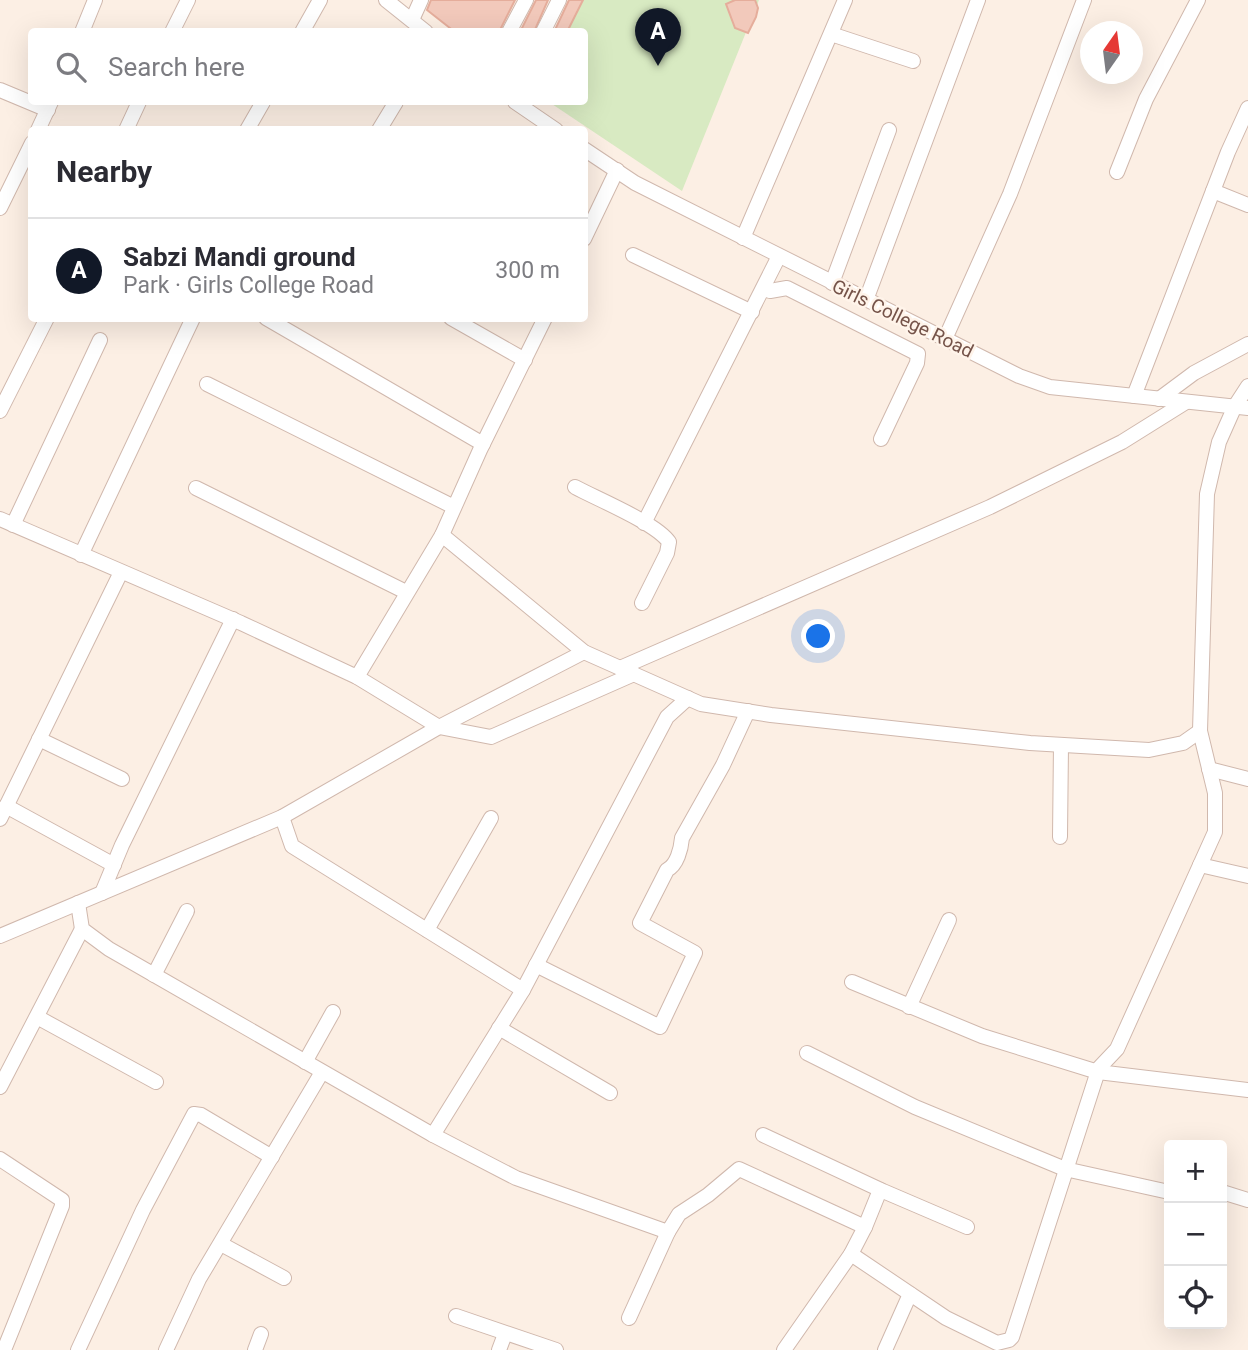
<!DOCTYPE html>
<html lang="en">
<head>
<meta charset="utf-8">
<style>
	body { margin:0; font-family:Roboto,sans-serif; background:#f7f7f7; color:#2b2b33 }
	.controls { position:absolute; right:21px; bottom:21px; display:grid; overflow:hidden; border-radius:7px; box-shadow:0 7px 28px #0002 }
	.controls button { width:63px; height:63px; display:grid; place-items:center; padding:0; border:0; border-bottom:2px solid #e1e1e2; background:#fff; color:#2b2b33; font:35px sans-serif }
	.compass { position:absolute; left:1080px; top:21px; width:63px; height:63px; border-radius:50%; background:#fff; box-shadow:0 7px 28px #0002; rotate:14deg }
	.you { position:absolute; left:819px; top:637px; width:24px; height:24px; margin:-18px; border:5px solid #fff; border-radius:50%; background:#1a73e8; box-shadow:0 0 0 10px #1a73e833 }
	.badge { display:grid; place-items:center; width:46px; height:46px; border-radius:50%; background:#111827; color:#fff; font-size:23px; font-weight:700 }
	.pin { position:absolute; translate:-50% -58px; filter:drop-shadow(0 2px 4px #0008) }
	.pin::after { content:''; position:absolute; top:37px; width:24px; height:21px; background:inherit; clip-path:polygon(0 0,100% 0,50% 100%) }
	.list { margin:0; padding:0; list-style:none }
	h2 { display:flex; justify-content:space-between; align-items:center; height:91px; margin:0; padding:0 28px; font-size:30px }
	h2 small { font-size:23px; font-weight:400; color:#7c7c81 }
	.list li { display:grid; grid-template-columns:46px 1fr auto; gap:21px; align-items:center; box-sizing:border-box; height:105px; padding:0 28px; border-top:2px solid #e1e1e2 }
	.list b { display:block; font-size:26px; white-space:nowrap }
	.list p { margin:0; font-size:23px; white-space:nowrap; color:#7c7c81 }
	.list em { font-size:23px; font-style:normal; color:#7c7c81 }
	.icon { flex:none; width:38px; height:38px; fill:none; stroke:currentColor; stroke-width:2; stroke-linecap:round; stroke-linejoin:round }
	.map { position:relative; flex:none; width:1248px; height:1350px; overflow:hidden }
	.search { position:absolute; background:#fff; box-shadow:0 7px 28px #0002; left:28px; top:28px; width:560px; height:77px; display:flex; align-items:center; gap:18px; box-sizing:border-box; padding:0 24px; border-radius:7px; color:#7c7c81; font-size:26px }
	.panel { position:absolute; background:#fff; box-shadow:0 7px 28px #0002; left:28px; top:126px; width:560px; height:196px; border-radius:7px }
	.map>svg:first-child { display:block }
</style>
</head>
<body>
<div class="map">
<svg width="1248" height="1350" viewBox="0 0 1248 1350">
	<rect width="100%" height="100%" fill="#fcefe4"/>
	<polygon fill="#d8eac2" points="583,0 759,0 682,191 549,102 584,102 584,32 567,31"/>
	<g fill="#f2c9bb" stroke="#e5ad9b" stroke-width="2">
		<polygon points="431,0 515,0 499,32 455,32 427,10"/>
		<polygon points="536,0 548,0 534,32 520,32"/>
		<polygon points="569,0 583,0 567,32 554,32"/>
		<polygon points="735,0 755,0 758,8 756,17 748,33 735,28 726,4"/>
	</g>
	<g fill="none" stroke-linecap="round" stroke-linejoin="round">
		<g stroke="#d0b8ad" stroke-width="16">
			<g id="minor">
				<polyline points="386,0 426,32"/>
				<polyline points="412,20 421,0"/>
				<polyline points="82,32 95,0"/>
				<polyline points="172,32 188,0"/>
				<polyline points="302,32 320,0"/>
				<polyline points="509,32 526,0"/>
				<polyline points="543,32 559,0"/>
				<polyline points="831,34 913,61"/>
				<polyline points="0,90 48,110"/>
				<polyline points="515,102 556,130"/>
				<polyline points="38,130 51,102"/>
				<polyline points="126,130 139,102"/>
				<polyline points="247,130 263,102"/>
				<polyline points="379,130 396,102"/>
				<polyline points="584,149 635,183 1019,376 1050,387 1248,408"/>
				<polyline points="1117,172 1146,99 1198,0"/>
				<polyline points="1213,191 1248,205"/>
				<polyline points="0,208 32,143"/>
				<polyline points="743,238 845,0"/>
				<polyline points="584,239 617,170"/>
				<polyline points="633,255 752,312"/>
				<polyline points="832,283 889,130"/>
				<polyline points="764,289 770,291 787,288 918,354 917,363 881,439"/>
				<polyline points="866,300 978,0"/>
				<polyline points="266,318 483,444"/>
				<polyline points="451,318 525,360"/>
				<polyline points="945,339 1010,194 1084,0"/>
				<polyline points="207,384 454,507"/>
				<polyline points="1134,396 1228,152 1248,108"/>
				<polyline points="1159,399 1194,373 1248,344"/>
				<polyline points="0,411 47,318"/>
				<path d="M575,487C597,499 656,523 669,542L667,553L642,603"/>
				<polyline points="196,488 406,592"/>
				<polyline points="0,519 241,623 357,677 439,727 491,737 634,674"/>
				<polyline points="644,523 779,256"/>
				<polyline points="13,525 100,340"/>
				<polyline points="442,535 584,652 701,704 771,715 1030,743 1149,750 1183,743 1200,731"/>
				<polyline points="81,555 193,318"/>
				<polyline points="620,668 990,507 1122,442 1186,402"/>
				<polyline points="357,677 442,535 480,450 545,318"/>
				<polyline points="39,739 122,779"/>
				<polyline points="1209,769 1248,779"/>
				<polyline points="6,806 114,865"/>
				<polyline points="282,817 292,846 523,990 667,717 688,698"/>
				<polyline points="0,819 121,572"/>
				<polyline points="1060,837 1061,745"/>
				<polyline points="1200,865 1248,876"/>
				<polyline points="102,893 122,845 233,619"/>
				<polyline points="78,903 82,929 109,949 433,1135 516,1178 668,1232 679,1214 708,1195 739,1169 865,1227 851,1254 784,1350"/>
				<polyline points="427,930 491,818"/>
				<polyline points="0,936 282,817 439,727 584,652"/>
				<path d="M536,965L660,1027L695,953L640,923L667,870C677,865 681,849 682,838L723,765L748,711"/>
				<polyline points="154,975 187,911"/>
				<polyline points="852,982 982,1036 1098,1072 1248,1090"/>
				<polyline points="909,1007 949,920"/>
				<polyline points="37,1017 156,1082"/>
				<polyline points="499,1028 610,1093"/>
				<polyline points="807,1053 915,1107 1065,1169 1169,1192"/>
				<polyline points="305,1062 333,1012"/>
				<polyline points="0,1087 82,929"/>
				<polyline points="433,1135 523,990"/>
				<polyline points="763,1135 883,1191 967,1227"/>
				<polyline points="0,1159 62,1200 62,1206 4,1350"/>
				<polyline points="1222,1192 1248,1200"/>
				<polyline points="865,1227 880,1190"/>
				<polyline points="221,1244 284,1278"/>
				<polyline points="851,1254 946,1318 997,1343 1009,1340 1012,1337 1099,1068 1117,1049 1215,832 1215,793 1200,731 1207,494 1219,442 1235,406 1248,386"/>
				<polyline points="456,1316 556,1350"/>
				<polyline points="629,1318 668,1232"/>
				<polyline points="78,1350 143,1210 194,1114 201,1115 272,1157"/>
				<polyline points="166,1350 199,1279 322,1072"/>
				<polyline points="255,1350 261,1334"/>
				<polyline points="499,1350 505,1334"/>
				<polyline points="885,1350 910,1294"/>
			</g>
		</g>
		<use href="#minor" stroke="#fff" stroke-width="14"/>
	</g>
	<g text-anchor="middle" stroke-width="5" stroke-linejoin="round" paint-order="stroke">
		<g font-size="19" fill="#755349" stroke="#fff4ea">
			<text transform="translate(903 318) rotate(26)" y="7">Girls College Road</text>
		</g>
	</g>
</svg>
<div class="controls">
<button>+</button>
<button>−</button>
<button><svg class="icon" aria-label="locate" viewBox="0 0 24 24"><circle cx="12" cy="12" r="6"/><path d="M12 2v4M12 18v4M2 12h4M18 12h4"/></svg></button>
</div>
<svg class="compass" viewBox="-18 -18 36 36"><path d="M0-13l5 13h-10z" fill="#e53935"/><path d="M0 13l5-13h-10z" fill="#7c7c81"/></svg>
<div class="you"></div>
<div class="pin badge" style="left:658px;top:66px">A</div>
<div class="search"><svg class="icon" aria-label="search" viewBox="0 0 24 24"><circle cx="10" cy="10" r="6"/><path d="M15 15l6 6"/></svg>Search here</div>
<section class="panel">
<h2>Nearby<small></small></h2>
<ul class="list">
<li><span class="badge">A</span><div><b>Sabzi Mandi ground</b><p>Park · Girls College Road</p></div><em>300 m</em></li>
</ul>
</section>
</div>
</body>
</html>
